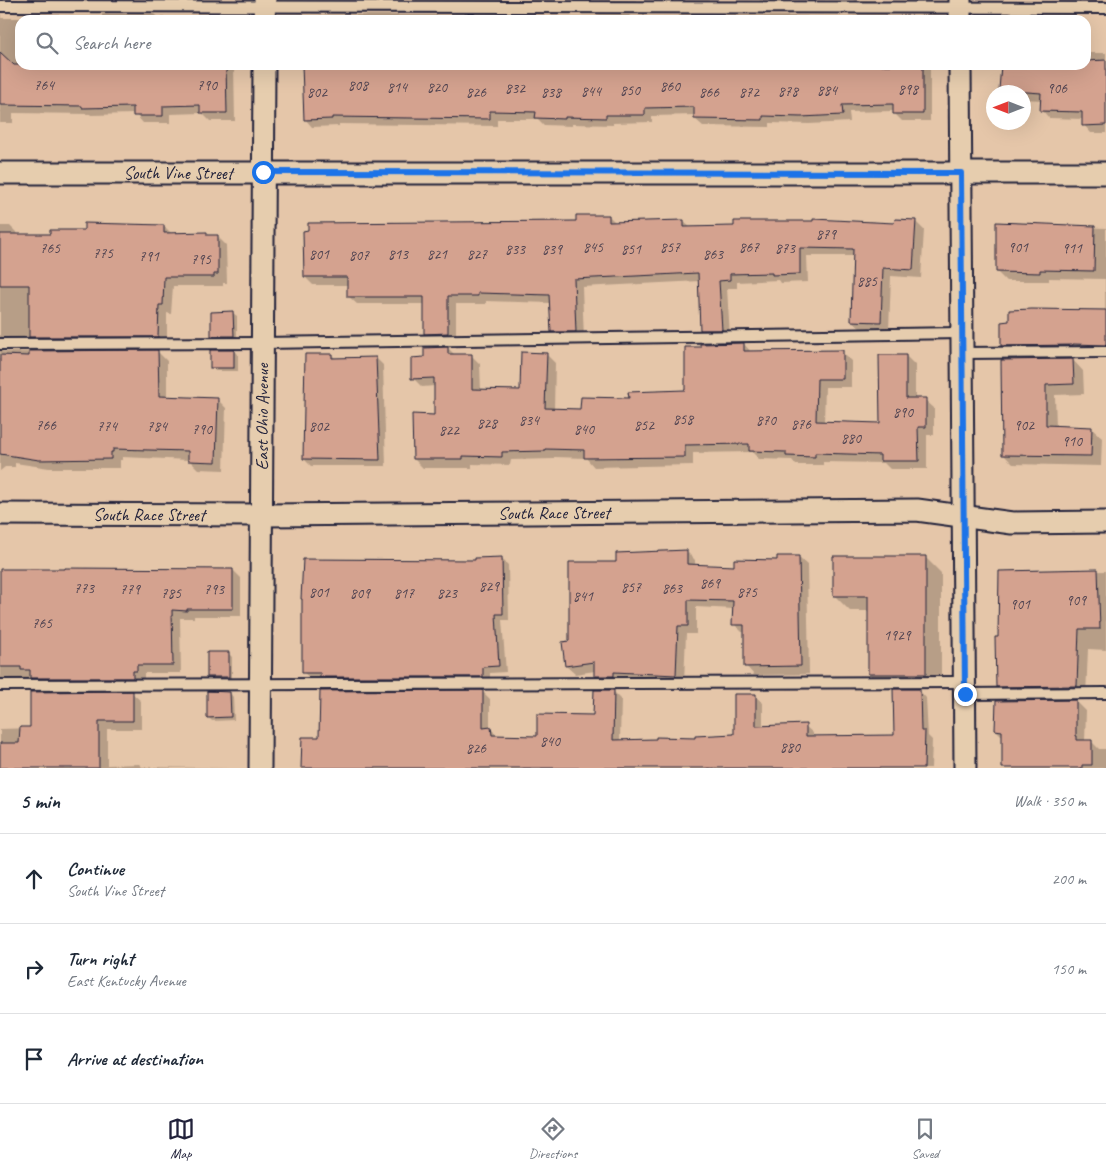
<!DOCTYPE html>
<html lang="en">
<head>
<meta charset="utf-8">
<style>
	body { margin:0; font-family:Caveat,sans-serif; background:#f2f2f3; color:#1f2937 }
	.compass { position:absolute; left:986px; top:85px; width:45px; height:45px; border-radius:50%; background:#fff; box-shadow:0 5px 20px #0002; rotate:270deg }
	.stop { position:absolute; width:15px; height:15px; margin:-11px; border:4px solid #1a73e8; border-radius:50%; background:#fff }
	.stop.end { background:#1a73e8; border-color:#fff; box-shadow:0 1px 5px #0008 }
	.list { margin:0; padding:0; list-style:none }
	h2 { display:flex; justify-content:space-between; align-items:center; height:65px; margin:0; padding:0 20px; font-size:21px }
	h2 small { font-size:16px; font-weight:400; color:#747a83 }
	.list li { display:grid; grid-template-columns:32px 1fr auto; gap:15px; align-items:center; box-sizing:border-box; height:90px; padding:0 20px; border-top:1px solid #e0e1e3 }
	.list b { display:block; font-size:19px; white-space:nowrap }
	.list p { margin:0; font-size:16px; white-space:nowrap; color:#747a83 }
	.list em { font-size:16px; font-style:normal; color:#747a83 }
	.icon { flex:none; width:28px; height:28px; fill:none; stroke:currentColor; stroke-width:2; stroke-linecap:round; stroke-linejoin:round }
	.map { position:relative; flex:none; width:1106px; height:768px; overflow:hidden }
	.search { position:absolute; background:#fff; box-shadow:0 5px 20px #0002; left:15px; right:15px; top:15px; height:55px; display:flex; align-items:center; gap:12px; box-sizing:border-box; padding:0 18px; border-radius:15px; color:#747a83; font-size:19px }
	.sheet { height:335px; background:#fff }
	nav { display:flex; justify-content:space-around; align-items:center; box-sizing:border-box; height:70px; border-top:1px solid #e0e1e3; background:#fff; font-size:14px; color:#747a83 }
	nav a { display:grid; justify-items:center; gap:2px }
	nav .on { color:#22223b }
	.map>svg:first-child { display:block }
</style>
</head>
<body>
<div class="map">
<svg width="1106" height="768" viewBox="0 0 1106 768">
	<rect width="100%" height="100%" fill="#e5c6a9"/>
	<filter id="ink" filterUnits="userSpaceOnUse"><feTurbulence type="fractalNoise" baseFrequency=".02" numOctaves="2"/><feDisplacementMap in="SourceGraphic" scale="10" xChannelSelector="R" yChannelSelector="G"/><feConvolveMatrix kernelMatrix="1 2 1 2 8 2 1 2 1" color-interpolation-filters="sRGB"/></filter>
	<g filter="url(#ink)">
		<g fill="#0003">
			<polygon points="0,0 1,18 28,18 31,14 47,14 53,20 20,20 20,65 234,65 235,121 210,121 202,113 170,114 170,123 143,123 135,114 91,115 90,114 13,113 13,123 0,123"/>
			<polygon points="33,0 55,0 55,6 39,6"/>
			<polygon points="138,0 161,0 161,6 144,6"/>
			<polygon points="213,0 237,0 237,3 216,3"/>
			<polygon points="321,0 364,0 364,7 328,7"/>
			<polygon points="400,0 542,0 543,7 407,7"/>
			<polygon points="599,0 636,0 636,7 606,7"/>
			<polygon points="678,0 709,0 709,7 686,7"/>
			<polygon points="759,0 817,0 817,11 770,11"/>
			<polygon points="853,0 881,0 881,11 864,11"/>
			<polygon points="1106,0 1106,8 1085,8 1077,1"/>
			<polygon points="102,14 154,14 157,17 213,17 213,15 233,15 239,20 102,20"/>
			<polygon points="320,15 535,15 540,20 320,20"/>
			<polygon points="599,15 629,15 634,20 599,20"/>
			<polygon points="679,15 807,16 811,20 679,20"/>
			<polygon points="853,16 927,16 931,20 854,20"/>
			<polygon points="1042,17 1065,17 1069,20 1042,20"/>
			<polygon points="1086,53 1106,53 1106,133 1091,133 1084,125 1083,119 1049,118 1042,110 1042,100 1024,99 1024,92 1003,92 1000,90 1002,65 1086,65"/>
			<polygon points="304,65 930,65 930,121 902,121 894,113 894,111 849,112 850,122 809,124 770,123 770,127 703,126 695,119 696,115 652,116 652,122 613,123 613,125 572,124 572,126 544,125 538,119 497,119 497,126 339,124 339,126 312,127 305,119"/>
			<polygon points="609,216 616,223 683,221 691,228 896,224 915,221 924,230 921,278 891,276 889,330 861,329 852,321 854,256 807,256 808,282 781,283 779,280 737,282 737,288 727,288 730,337 709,338 701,329 700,281 582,287 584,339 560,340 552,331 551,303 486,301 486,304 456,304 456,341 434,342 426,333 426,304 357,304 348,296 348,285 313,285 305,277"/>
			<polygon points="104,223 164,226 172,234 207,233 210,236 217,236 226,245 227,283 223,283 223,286 173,286 171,314 167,313 167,345 5,347 2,352 158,352 167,361 167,398 217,399 226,408 224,470 198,469 189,460 122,457 122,460 120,460 120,468 49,468 15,463 15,467 5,467 0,471 0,226 10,226 19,235 51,235 85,231 104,225"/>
			<polygon points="998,223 1041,224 1043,226 1106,228 1106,353 1011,354 1002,345 1105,312 1105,279 1049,278 1049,281 1006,281 997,272"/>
			<polygon points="233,313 237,316 237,339 216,340 213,336"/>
			<polygon points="744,344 752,353 842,352 851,361 851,387 825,387 824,423 881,425 906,356 915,365 915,400 925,400 934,408 934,435 927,435 927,469 890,469 884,463 823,462 823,465 796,465 792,460 759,459 752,452 693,453 693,465 594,467 586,458 554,457 554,459 511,460 510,465 472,464 472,468 423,468 414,459 435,416 435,386 422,387 413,378 426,358 448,348 455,355 471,355 480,364 481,391 521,391 546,354 555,363 554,410 581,410 630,399 687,391"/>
			<polygon points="234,351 238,355 238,371 215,371 212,367"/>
			<polygon points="332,355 336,359 376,358 383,365 386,466 311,466 304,459"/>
			<polygon points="1073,360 1083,371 1084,394 1055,395 1056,427 1091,428 1102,438 1101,466 1013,464 1003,454 1002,361"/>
			<polygon points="687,552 695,560 695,565 735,567 798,557 807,565 809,674 754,675 746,666 746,632 742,632 734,624 734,609 696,607 696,634 686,634 684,682 603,684 595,676 595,671 575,674 566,666 570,642 617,563"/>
			<polygon points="925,557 941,573 941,689 918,689 926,698 928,736 932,740 931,768 303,768 321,738 483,692 490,699 490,728 498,736 538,737 594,716 613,691 621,699 620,741 696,739 735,735 755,696 763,703 763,727 805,726 813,733 813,738 895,736 895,689 885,689 869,674 869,611 850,611 835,596"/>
			<polygon points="502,559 508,565 509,620 502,620 506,672 490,673 490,683 311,679 304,673 476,561"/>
			<polygon points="0,569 233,570 241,578 241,616 194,616 194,618 180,618 181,673 144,673 144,679 141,679 141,685 40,686 32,678 0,678"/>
			<polygon points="1106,571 1106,650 1088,649 1086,696 1008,696 998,686 1000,638 1053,572"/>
			<polygon points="228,653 232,657 232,681 212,681 208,677"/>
			<polygon points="132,693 141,701 141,729 107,729 107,765 139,764 142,767 231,768 0,768 0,729 32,728"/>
			<polygon points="230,693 233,697 234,720 212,721 208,717"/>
			<polygon points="1076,701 1086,711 1085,741 1091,741 1099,749 1106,749 1106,768 1003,768 1003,737 996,730"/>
		</g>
		<g fill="#d4a28f" stroke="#22223b">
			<polygon points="0,52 14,65 226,65 227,113 200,113 200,105 163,106 163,116 133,116 133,107 82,108 82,106 0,105"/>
			<polygon points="1106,60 1106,125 1082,126 1082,112 1040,111 1041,93 999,90 1001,65 1086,65 1086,61"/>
			<polygon points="302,65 923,65 923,114 893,114 893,104 842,105 843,115 801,117 763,116 763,120 694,119 694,107 645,108 645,115 606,115 606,118 565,117 565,119 535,118 536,112 490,111 490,119 332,117 332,119 304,120"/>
			<polygon points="576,215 609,215 609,222 684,220 684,227 734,226 734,221 813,221 813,219 894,223 895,219 916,220 913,270 883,268 881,322 851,321 853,249 800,248 800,274 772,275 772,273 730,274 730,280 719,281 722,330 700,330 698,273 574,279 576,332 551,332 549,295 478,293 478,296 448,296 448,333 424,334 424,297 347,297 347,277 304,277 303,231 308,230 308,223 576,221"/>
			<polygon points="996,222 1095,226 1094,271 1040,270 1040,273 996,272"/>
			<polygon points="84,223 164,225 164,233 207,232 207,235 218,235 218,274 214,274 214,277 164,277 163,305 159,305 158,337 29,337 29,285 0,285 0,234 50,234 50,230 84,230"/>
			<polygon points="1032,309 1106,310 1106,345 1073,344 1073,345 1001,346 1001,322 1009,321 1009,310"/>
			<polygon points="233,311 234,336 211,336 211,312"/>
			<polygon points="744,343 744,351 843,350 843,379 817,379 816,421 880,423 879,355 906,355 906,398 926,398 926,427 918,427 919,461 880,461 880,455 815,453 815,457 786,456 786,452 749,451 749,444 685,445 685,457 584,458 584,450 545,449 545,451 502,452 502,457 463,456 463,459 413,459 412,414 434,415 434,378 411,379 411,358 424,357 424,348 448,347 448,354 472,354 472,389 520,390 521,352 547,353 545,408 580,409 581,397 629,398 628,392 685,390 685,347 700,347 700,344"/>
			<polygon points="158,350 159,396 218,398 216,462 188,461 188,451 149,450 113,449 113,452 111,452 111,459 39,460 0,454 0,355 29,356 29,351"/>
			<rect x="210" y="350" width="24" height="18"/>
			<polygon points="305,354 332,354 332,358 376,357 380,460 303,459"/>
			<polygon points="1073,359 1074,384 1046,385 1046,425 1092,427 1091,456 1002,455 1001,360"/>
			<polygon points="687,550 687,564 734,566 734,559 777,560 777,556 799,556 801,666 744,667 744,625 732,625 733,601 688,600 688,626 678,626 676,675 614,672 614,676 594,676 594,662 565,666 562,642 569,641 569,562 616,562 616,553"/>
			<polygon points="833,556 926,556 926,674 868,674 868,596 833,596"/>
			<polygon points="502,557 503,614 496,614 499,666 483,667 483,677 320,677 320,673 302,673 302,599 301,599 303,559 475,560 475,558"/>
			<polygon points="65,568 233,569 233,609 187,609 187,611 172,610 173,665 137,665 137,671 133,671 133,678 30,678 30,670 21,670 21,667 0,667 0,569 65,569"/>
			<polygon points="1098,569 1100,629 1079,629 1077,686 996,687 995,637 998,637 999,571"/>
			<rect x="207" y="652" width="22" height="25"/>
			<polygon points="893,689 920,689 921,731 925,731 924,768 301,768 302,737 319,737 320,691 483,690 483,728 491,727 492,735 537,736 537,714 593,715 594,690 614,690 613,740 656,739 656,737 695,738 695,736 734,734 734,694 756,694 756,726 806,724 806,736 894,735"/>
			<polygon points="133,691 133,721 99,721 99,768 0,768 0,743 19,743 20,727 30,727 30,692"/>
			<polygon points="207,691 230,692 231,717 207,718"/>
			<polygon points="1076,700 1076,736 1077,736 1077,740 1092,740 1092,765 1082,765 1082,768 1002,768 1002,731 995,730 996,701"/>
		</g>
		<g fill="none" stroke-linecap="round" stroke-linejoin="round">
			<g stroke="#22223b" stroke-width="14">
				<g id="service">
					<polyline points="0,6 1106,8"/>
					<polyline points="0,344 262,343 962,333"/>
					<polyline points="962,353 1106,352"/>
					<polyline points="0,685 965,682"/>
					<polyline points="965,694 1106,693"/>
				</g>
			</g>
			<g stroke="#22223b" stroke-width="25">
				<g id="minor">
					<polyline points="264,20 265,0"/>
					<polyline points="960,20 960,0"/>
					<polyline points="960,65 965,768"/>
					<path id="s1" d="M0,173H1106"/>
					<path id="s2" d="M0,514L263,515L917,510L1012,523L1106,522"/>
					<path id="s3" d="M260,768L264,65"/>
				</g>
			</g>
			<use href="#service" stroke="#e6cdae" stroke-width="10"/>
			<use href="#minor" stroke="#e6cdae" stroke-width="21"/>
		</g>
	</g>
	<g fill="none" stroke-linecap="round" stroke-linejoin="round" filter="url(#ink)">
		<polyline stroke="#1a73e8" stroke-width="6" points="263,172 961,173 965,694"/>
	</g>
	<g text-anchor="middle" stroke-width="4.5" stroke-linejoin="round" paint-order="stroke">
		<g font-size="15" fill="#4e4250">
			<text x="44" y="90">764</text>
			<text x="207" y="90">790</text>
			<text x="358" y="90">808</text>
			<text x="670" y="91">860</text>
			<text x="397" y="92">814</text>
			<text x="437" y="92">820</text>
			<text x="515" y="93">832</text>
			<text x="1057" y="93">906</text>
			<text x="908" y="94">898</text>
			<text x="630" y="95">850</text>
			<text x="827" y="95">884</text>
			<text x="591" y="96">844</text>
			<text x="788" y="96">878</text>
			<text x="317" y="97">802</text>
			<text x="476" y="97">826</text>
			<text x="551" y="97">838</text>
			<text x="709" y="97">866</text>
			<text x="749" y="97">872</text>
			<text x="826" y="239">879</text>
			<text x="593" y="252">845</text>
			<text x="670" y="252">857</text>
			<text x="749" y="252">867</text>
			<text x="1018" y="252">901</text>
			<text x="50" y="253">765</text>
			<text x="785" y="253">873</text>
			<text x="1072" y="253">911</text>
			<text x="515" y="254">833</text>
			<text x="552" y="254">839</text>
			<text x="631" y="254">851</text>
			<text x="103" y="258">775</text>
			<text x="319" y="259">801</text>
			<text x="398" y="259">813</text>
			<text x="437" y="259">821</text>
			<text x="477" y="259">827</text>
			<text x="713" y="259">863</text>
			<text x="359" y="260">807</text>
			<text x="149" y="261">791</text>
			<text x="201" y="264">795</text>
			<text x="867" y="286">885</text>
			<text x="903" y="417">890</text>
			<text x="683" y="424">858</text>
			<text x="529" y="425">834</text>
			<text x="766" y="425">870</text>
			<text x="487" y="428">828</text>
			<text x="801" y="429">876</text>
			<text x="46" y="430">766</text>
			<text x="644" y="430">852</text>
			<text x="1024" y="430">902</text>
			<text x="107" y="431">774</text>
			<text x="157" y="431">784</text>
			<text x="319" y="431">802</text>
			<text x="202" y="434">790</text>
			<text x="584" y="434">840</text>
			<text x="449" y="435">822</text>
			<text x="851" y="443">880</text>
			<text x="1072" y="446">910</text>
			<text x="710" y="588">869</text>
			<text x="489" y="591">829</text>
			<text x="631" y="592">857</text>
			<text x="84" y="593">773</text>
			<text x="672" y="593">863</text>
			<text x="130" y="594">779</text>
			<text x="214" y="594">793</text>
			<text x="319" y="597">801</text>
			<text x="747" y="597">875</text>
			<text x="171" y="598">785</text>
			<text x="360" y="598">809</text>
			<text x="404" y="598">817</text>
			<text x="447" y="598">823</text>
			<text x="583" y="601">841</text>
			<text x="1076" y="605">909</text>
			<text x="1020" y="609">901</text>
			<text x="42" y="628">765</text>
			<text x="897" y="640">1929</text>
			<text x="550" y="746">840</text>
			<text x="790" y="752">880</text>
			<text x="476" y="753">826</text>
		</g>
		<g font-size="18" fill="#22223b" stroke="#e6cdae">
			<text dy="6" stroke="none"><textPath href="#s1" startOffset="178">South Vine Street</textPath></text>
			<text dy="6" stroke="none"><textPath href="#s3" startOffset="351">East Ohio Avenue</textPath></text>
			<text dy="6" stroke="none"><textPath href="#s2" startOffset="554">South Race Street</textPath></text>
			<text dy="6" stroke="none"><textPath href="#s2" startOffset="149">South Race Street</textPath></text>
		</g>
	</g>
</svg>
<svg class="compass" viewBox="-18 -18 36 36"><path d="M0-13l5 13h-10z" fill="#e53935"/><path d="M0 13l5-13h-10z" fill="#747a83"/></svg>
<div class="stop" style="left:263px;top:172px"></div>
<div class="stop end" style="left:965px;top:694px"></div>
<div class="search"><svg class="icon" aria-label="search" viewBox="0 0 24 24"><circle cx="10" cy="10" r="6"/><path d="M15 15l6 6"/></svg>Search here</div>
</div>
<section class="sheet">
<h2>5 min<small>Walk · 350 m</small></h2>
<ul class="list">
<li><svg class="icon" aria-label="ahead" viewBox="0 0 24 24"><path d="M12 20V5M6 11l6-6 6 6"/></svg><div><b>Continue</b><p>South Vine Street</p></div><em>200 m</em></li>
<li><svg class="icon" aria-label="right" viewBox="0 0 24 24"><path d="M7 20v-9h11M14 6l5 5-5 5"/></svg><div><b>Turn right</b><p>East Kentucky Avenue</p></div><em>150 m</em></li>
<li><svg class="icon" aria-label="arrive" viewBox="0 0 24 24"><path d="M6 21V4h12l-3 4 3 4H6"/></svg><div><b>Arrive at destination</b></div></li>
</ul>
</section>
<nav>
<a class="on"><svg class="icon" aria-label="map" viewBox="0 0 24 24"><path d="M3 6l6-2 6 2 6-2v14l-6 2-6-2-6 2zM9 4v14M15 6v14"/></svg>Map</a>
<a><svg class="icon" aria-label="directions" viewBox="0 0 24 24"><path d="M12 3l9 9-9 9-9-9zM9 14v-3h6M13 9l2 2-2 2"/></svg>Directions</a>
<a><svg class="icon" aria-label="saved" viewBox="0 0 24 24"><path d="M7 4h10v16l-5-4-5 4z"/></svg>Saved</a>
</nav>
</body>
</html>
